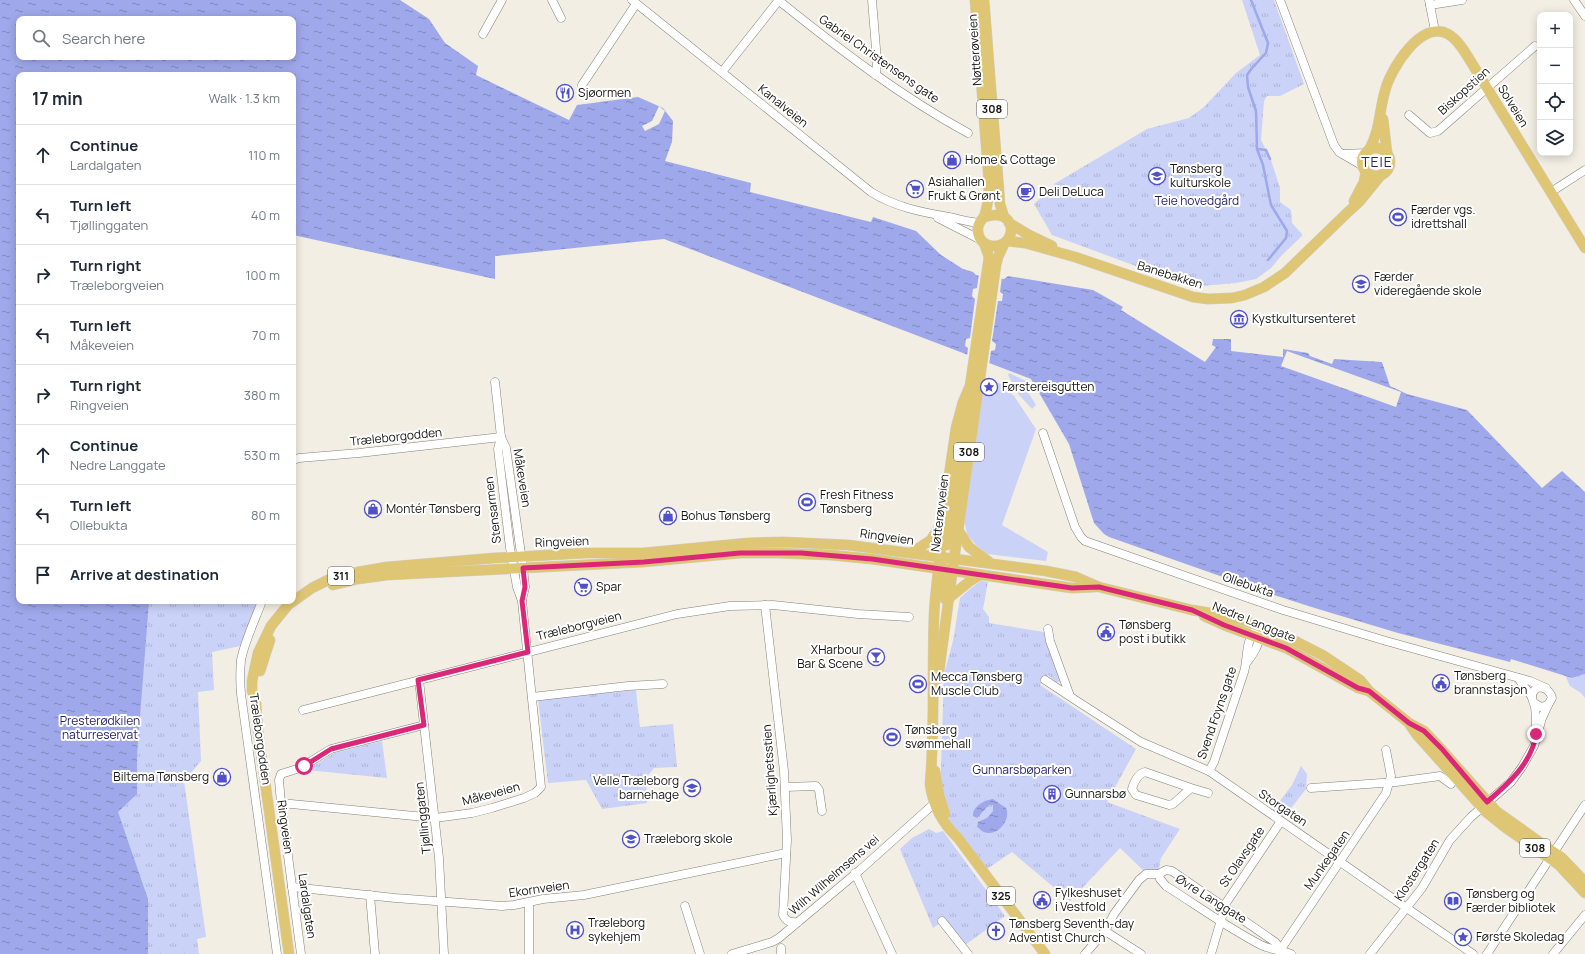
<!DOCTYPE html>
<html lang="en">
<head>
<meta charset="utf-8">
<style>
	body { margin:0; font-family:Manrope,sans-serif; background:#f6f6f7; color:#1f2937 }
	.controls { position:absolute; right:12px; top:12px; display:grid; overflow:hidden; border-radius:8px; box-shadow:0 2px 10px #0003 }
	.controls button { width:36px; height:36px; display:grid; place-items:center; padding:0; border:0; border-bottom:1px solid #e0e1e3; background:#fff; color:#1f2937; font:20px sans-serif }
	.stop { position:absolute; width:12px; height:12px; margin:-9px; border:3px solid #db2777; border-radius:50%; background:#fff }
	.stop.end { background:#db2777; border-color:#fff; box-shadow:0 1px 4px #0008 }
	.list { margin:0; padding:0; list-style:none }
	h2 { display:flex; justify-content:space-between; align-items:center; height:52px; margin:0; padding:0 16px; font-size:17px }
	h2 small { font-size:13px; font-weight:400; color:#747a83 }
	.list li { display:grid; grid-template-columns:26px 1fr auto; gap:12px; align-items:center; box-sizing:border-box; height:60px; padding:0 16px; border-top:1px solid #e0e1e3 }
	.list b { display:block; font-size:15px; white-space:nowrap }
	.list p { margin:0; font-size:13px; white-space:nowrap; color:#747a83 }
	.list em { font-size:13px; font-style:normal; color:#747a83 }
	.icon { flex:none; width:22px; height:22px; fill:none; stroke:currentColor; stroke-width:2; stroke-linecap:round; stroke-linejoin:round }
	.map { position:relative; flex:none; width:1585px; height:954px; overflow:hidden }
	.search { position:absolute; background:#fff; box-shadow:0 2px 10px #0003; left:16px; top:16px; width:280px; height:44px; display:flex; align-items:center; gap:10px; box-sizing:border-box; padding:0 14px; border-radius:8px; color:#747a83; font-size:15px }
	.panel { position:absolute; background:#fff; box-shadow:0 2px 10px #0003; left:16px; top:72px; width:280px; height:532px; border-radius:8px }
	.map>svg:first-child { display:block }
</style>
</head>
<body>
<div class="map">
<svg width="1585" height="954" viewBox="0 0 1585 954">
	<defs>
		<pattern id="park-tufts" width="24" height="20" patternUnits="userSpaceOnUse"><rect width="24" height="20" fill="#cbd2f7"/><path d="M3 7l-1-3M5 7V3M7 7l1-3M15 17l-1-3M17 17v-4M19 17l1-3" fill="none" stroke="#aeb4d3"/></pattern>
		<pattern id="water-ripples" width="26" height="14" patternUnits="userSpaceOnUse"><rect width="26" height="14" fill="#9fa8ea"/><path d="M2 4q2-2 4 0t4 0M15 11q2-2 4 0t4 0" fill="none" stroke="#8188bc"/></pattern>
	</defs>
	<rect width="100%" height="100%" fill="#f2eee3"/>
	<g fill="#cbd2f7">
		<polygon points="1009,373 1026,381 1024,386 1036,405 1032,409 1019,395 1008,375"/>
		<polygon points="983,379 999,383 1014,396 1036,429 1002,525 1048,552 1046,561 987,554 976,545 967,534 964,519"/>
	</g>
	<g fill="url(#park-tufts)">
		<polygon points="1242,0 1274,0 1304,84 1280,96 1267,96 1264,101 1261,140 1271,160 1280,188 1280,202 1291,210 1292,223 1302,234 1302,236 1282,255 1271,268 1256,279 1236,283 1201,286 1190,285 1168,278 1052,235 1034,204 1053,187 1054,184 1147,129 1189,118 1204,107 1236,73 1260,55"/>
		<polygon points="0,237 19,601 257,601 245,645 212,652 214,690 198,692 201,761 184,781 206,937 197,939 199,954 0,954"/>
		<polygon points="981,581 988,582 983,609 989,617 989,623 1044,632 1061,682 1056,682 1048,675 1040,685 1136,749 1107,802 1180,829 1161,858 1158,873 1146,873 1120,848 1070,901 1012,852 984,871 952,825 940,799 944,674 953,641 960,598 970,589"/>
		<polygon points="1585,674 1585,698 1581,693 1570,686 1565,675 1572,678"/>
		<polygon points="636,690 640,727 673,724 677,767 654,768 646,778 647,803 602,809 586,780 548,783 538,699"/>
		<polygon points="382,741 387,778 307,770 334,753"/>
		<polygon points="1301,766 1307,774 1306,789 1284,817 1273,810 1292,785"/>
		<polygon points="929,829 936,833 943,831 1005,916 965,945 944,920 933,928 900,849 912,838"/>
	</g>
	<g fill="url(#water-ripples)" fill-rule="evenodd">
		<path d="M0,0H400L429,19L445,43L478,66L476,75L569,120L577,105L638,97L663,108L673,121L672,142L665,161L751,183L750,192L871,222L873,217L916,231L941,255L963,269L973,272L976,275L1004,279L1008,276L1093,290L1123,307L1121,310L1205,362L1216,347L1212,345L1213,339H1231V351L1283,357V349L1308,353L1310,356L1332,364L1334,359L1382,362L1390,386L1407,394L1467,410L1542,488L1562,471L1585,492V674L1572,678L1511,659L1510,662L1398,633L1318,609L1274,595L1109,537L1104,534L1094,523L1069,444L1031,379L664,239L495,256V279L293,235V75H19V601H149L137,755V794L118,812L148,899V954H0ZM19,19H293V57H19ZM1287,351L1401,392L1396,407L1281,366Z"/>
		<path d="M993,799L1006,808C1011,818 1000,834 988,833C984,833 981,830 977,827L978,822L987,818L993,811V805H989L977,818L973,816C972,807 984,800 993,799Z"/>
	</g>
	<g fill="#f2eee3">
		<polygon points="659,106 665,111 659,124 645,131 642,126 652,121"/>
		<polygon points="979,273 1002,276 1000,292 1003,294 1002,301 998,301 992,341 996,344 995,350 991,351 989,365 967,357 968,348 965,346 966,339 970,338 975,299 972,296 973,289 977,288"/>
	</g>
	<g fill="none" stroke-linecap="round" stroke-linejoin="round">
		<g stroke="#9fa8ea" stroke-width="2.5">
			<polyline points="1251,0 1268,43 1266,53 1252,68 1247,75 1248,87 1256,111 1257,149 1263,165 1271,205 1287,231 1286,238 1268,260"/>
			<polyline points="1257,149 1266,150 1270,159"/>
		</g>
		<g stroke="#858178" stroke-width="9">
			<g id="minor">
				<polyline points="552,0 561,18"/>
				<path d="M632,0L871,192C895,207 921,212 949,217C959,219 969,222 980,223"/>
				<path d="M778,0C839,49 900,96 968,133"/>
				<polyline points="872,0 877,61 876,75"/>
				<polyline points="1280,0 1334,145 1339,152 1363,166"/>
				<polyline points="1429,0 1435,31"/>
				<polyline points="1574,0 1585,16"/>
				<polyline points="1430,5 1462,0"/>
				<polyline points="483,34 502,0"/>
				<polyline points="722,72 779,0"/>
				<polyline points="582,85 636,4"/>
				<polyline points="1409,115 1430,133 1438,131 1535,46"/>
				<polyline points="1343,154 1366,153"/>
				<polyline points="1551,192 1585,170"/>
				<polyline points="938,218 981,240"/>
				<polyline points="495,382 501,437 506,448 523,568 525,587 522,600"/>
				<polyline points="1043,433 1075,527 1081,537 1085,541 1283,610 1386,641 1530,681 1546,688"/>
				<polyline points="293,460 299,458 359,453 501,437"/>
				<path d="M262,601C255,620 245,640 241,660C240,672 240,683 241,694L277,954"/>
				<path d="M765,605L784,771L787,840L783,915C786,922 792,923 798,922"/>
				<polyline points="1048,629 1050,641 1070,696"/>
				<path d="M1247,662C1254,653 1260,644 1260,632"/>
				<polyline points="1518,678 1532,697"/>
				<polyline points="419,680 439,858 444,954"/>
				<polyline points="1045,680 1083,705 1141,742 1209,771 1473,954"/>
				<polyline points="532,697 628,686 663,684"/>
				<path d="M1534,703L1541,707L1548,705L1552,698C1550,688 1536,682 1532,695C1531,699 1534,702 1535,707C1536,714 1536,722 1536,729"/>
				<polyline points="303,710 677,614 730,606 773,605 858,614 909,617"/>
				<path d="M1209,771L1214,762L1244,672C1248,658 1245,642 1255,631"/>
				<polyline points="785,787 816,786 819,790 822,811"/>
				<path d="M1191,788L1145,772C1137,774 1134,782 1132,789L1136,795L1169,805L1173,804L1191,788L1208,793"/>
				<polyline points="1311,788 1396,782 1433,777 1440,776 1451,784"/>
				<polyline points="281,803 435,818 472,813 492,808 524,798 535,793 541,787 522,601 517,587 510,548 498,449 501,437"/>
				<polyline points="855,873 892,954"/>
				<path d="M1159,874L1160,879L1166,886C1198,906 1228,928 1261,945C1271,950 1281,950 1291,954"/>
				<polyline points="292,887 395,898 502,906 514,905 543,899 584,895 786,853"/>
				<polyline points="370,895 375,954"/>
				<polyline points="685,906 700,954"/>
				<polyline points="942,921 968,954"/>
				<polyline points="1105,931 1141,954"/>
				<polyline points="781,948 781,954"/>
				<polyline points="1281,949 1386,793 1391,776 1386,750"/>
				<polyline points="301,954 281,803 279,780 281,774 300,768 331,749 424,725"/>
				<polyline points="529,954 529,903"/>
				<polyline points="732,954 772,942 779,938 860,870 937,801"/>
				<polyline points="1085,954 1105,931 1114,914 1139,880 1146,874 1159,874 1166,870 1172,871 1275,942 1281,949"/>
				<polyline points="1211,954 1226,903 1281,821"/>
				<polyline points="1370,954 1422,888 1450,840 1471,817 1511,782 1522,767 1534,746 1542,718 1548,705"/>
				<polyline points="1487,954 1585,805"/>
				<polyline points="1553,954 1585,915"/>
			</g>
		</g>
		<g stroke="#d1d0d0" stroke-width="11">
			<g id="major">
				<path d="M975,0L989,183C989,194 988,204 985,214C984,218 982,219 980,222C975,230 979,242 988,245C1000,249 1012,241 1011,228C1009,214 995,213 985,217"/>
				<polyline points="984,0 1000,204 1004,217"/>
				<polyline points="1383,119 1387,153"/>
				<circle cx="1376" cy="162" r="14"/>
				<path d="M1369,150C1380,131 1379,111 1385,91C1390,70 1421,19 1448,34C1457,39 1463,49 1468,57L1585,248"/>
				<polyline points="1354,201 1364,182 1366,171"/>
				<polyline points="1009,223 1029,235 1052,246"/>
				<polyline points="1007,241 1025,243 1075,257 1193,297 1208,299 1232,298 1245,295 1264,287 1285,273 1348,212 1359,202 1381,175"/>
				<path d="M970,386L963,402L956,428L942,523C942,554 935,585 934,617C932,673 935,729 930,784C933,806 942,823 958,838L1045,954"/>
				<polyline points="958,530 969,547 989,562"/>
				<polyline points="947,545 966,419 970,397 970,386 988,264 989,257 984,243"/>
				<polyline points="911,553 931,540 942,523"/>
				<polyline points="942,565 945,599"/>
				<polyline points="333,585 358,579 387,575 643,562 740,553 777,553 830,555 872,559 1072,588 1095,587"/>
				<polyline points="950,597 970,581 980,575"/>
				<polyline points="1204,616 1224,625 1286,648 1358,688 1369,691"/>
				<polyline points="260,671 270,640"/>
				<polyline points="938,679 954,559 996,265 998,257 1004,244"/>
				<polyline points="1410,725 1417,735 1486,812 1506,828 1559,865 1585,893"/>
				<polyline points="935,771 939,795 945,814"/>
				<polyline points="289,954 258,731 256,704 252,690 252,681 258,653 271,626 288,605 312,588 330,579 358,572 387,567 494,558 587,553 643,553 748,543 784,542 848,545 1046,571 1076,577 1099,587 1192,610 1228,616 1251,623 1285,636 1324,656 1360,680 1369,691 1409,723 1424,731 1441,749 1496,811 1562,858 1585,882"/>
			</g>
		</g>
		<use href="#minor" stroke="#fff" stroke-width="8"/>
		<use href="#major" stroke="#dfc674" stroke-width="10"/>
	</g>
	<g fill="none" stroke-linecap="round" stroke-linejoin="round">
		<path stroke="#db2777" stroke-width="5" d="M304,766L331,749L424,725L418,680L528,652L522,601L525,587L523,568L644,562L740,553H801L872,559L1072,588L1099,587L1192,610L1224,625L1286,648L1358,688L1369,691L1409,723L1424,731L1442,749L1487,802C1508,784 1532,763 1536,734"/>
	</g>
	<defs>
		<g id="restaurant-ring" transform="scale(0.9)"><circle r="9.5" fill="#fff" stroke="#5051c8" stroke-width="1.5"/><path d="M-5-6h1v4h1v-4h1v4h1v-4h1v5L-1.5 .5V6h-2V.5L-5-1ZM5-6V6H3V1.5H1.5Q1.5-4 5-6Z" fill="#5051c8"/></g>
		<g id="shop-ring" transform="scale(0.9)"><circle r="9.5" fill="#fff" stroke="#5051c8" stroke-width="1.5"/><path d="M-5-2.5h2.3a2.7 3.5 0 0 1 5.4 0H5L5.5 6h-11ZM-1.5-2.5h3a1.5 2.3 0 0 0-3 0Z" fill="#5051c8"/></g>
		<g id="school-ring" transform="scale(0.9)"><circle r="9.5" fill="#fff" stroke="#5051c8" stroke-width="1.5"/><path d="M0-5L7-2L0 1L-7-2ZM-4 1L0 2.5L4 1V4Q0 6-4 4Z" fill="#5051c8"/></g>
		<g id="supermarket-ring" transform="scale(0.9)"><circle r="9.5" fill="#fff" stroke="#5051c8" stroke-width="1.5"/><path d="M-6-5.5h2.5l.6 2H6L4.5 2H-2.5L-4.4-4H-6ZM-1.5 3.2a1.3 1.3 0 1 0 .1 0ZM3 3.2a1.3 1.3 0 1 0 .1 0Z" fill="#5051c8"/></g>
		<g id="cafe-ring" transform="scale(0.9)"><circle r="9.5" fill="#fff" stroke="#5051c8" stroke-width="1.5"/><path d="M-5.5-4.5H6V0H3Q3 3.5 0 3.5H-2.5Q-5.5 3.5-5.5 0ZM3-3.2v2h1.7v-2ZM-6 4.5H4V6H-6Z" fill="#5051c8"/></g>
		<g id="stadium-ring" transform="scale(0.9)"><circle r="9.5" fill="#fff" stroke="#5051c8" stroke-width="1.5"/><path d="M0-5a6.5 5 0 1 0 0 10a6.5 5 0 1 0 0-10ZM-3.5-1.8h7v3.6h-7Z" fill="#5051c8"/></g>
		<g id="museum-ring" transform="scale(0.9)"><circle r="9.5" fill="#fff" stroke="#5051c8" stroke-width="1.5"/><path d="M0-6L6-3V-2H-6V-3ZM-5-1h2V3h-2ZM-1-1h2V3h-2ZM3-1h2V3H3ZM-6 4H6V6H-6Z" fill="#5051c8"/></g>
		<g id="sight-ring" transform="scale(0.9)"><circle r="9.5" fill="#fff" stroke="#5051c8" stroke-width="1.5"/><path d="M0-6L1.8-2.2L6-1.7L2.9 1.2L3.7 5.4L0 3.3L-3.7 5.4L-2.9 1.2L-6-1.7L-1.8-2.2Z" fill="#5051c8"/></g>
		<g id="civic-ring" transform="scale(0.9)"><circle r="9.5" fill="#fff" stroke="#5051c8" stroke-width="1.5"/><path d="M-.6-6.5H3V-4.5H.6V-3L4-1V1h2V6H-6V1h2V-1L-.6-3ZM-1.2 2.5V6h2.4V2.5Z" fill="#5051c8"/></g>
		<g id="bar-ring" transform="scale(0.9)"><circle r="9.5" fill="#fff" stroke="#5051c8" stroke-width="1.5"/><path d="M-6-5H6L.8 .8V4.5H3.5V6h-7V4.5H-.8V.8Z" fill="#5051c8"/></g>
		<g id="building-ring" transform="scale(0.9)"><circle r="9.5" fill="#fff" stroke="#5051c8" stroke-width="1.5"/><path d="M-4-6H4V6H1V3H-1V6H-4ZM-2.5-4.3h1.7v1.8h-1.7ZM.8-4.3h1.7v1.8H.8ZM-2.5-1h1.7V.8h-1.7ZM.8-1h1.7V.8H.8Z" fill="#5051c8"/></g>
		<g id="library-ring" transform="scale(0.9)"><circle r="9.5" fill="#fff" stroke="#5051c8" stroke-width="1.5"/><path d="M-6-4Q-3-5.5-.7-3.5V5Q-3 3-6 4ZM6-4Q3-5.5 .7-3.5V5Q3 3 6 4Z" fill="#5051c8"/></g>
		<g id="hospital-ring" transform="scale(0.9)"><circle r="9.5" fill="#fff" stroke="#5051c8" stroke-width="1.5"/><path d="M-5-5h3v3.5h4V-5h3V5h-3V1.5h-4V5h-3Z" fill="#5051c8"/></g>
		<g id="church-ring" transform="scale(0.9)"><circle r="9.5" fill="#fff" stroke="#5051c8" stroke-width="1.5"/><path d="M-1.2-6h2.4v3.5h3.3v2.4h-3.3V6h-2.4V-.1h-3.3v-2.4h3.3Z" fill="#5051c8"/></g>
	</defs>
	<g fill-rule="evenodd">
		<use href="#restaurant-ring" x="565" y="93"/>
		<use href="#shop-ring" x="952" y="160"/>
		<use href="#school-ring" x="1157" y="176"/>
		<use href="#supermarket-ring" x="915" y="189"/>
		<use href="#cafe-ring" x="1026" y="192"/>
		<use href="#stadium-ring" x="1398" y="217"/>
		<use href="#school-ring" x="1361" y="284"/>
		<use href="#museum-ring" x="1239" y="319"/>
		<use href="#sight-ring" x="989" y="387"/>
		<use href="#stadium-ring" x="807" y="502"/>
		<use href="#shop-ring" x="373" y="509"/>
		<use href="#shop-ring" x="668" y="516"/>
		<use href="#supermarket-ring" x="583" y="587"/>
		<use href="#civic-ring" x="1106" y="632"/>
		<use href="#bar-ring" x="876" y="657"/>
		<use href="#civic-ring" x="1441" y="683"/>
		<use href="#stadium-ring" x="918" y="684"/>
		<use href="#stadium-ring" x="892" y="737"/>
		<use href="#shop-ring" x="222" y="777"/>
		<use href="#school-ring" x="692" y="788"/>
		<use href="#building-ring" x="1052" y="794"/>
		<use href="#school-ring" x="631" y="839"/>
		<use href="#civic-ring" x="1042" y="900"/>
		<use href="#library-ring" x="1453" y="901"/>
		<use href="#hospital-ring" x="575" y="930"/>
		<use href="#church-ring" x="996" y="931"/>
		<use href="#sight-ring" x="1463" y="937"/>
	</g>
	<g text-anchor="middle" stroke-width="4" stroke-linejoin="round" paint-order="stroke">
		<g fill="#fff" stroke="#5d5c59" stroke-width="1">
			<rect x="977" y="100" width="30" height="18" rx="3"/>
			<rect x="954" y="443" width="30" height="18" rx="3"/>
			<rect x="328" y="567" width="26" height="18" rx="3"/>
			<rect x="1520" y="839" width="30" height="18" rx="3"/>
			<rect x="987" y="887" width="28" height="18" rx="3"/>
		</g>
		<g font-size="11" font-weight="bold" fill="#171612">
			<text x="992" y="113">308</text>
			<text x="969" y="456">308</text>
			<text x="341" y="580">311</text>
			<text x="1535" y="852">308</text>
			<text x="1001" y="900">325</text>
		</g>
		<g font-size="12" fill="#171612" stroke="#fff">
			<text transform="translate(975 50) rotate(-94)" y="4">Nøtterøveien</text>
			<text transform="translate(879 59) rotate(35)" y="4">Gabriel Christensens gate</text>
			<text transform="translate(1464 91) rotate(-42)" y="4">Biskopstien</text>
			<text transform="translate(783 106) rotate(39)" y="4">Kanalveien</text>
			<text transform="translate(1513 106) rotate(59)" y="4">Solveien</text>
			<text transform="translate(1170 275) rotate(17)" y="4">Banebakken</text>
			<text transform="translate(396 437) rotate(-6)" y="4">Træleborgodden</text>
			<text transform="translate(522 478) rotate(81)" y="4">Måkeveien</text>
			<text transform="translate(493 510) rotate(-97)" y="4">Stensarmen</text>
			<text transform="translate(940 513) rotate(-83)" y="4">Nøtterøyveien</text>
			<text transform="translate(887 537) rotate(8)" y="4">Ringveien</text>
			<text transform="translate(562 542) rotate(-2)" y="4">Ringveien</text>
			<text transform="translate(1248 585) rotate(19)" y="4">Ollebukta</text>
			<text transform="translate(1254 622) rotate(22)" y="4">Nedre Langgate</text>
			<text transform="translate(579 626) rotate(-14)" y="4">Træleborgveien</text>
			<text transform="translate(1217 713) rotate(-71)" y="4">Svend Foyns gate</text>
			<text transform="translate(260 739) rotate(82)" y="4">Træleborgodden</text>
			<text transform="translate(770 770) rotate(-94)" y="4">Kjærlighetsstien</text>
			<text transform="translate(491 794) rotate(-15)" y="4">Måkeveien</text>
			<text transform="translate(1283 808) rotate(34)" y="4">Storgaten</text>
			<text transform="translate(423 818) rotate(-96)" y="4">Tjøllinggaten</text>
			<text transform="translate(285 827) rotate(82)" y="4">Ringveien</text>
			<text transform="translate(1242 857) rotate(-56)" y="4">St Olavsgate</text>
			<text transform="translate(1327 860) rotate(-55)" y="4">Munkegaten</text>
			<text transform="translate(1417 870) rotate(-57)" y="4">Klostergaten</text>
			<text transform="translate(834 875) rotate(-41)" y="4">Wilh Wilhelmsens vei</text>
			<text transform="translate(539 889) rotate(-8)" y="4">Ekornveien</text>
			<text transform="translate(1211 899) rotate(32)" y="4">Øvre Langgate</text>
			<text transform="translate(307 906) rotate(82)" y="4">Lardalgaten</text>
		</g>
		<g font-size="12" fill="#171612" stroke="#fff" text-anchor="start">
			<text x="578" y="97">Sjøormen</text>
			<text x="965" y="164">Home &amp; Cottage</text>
			<text x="1170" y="173">Tønsberg<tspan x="1170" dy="14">kulturskole</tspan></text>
			<text x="928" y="186">Asiahallen<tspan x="928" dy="14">Frukt &amp; Grønt</tspan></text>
			<text x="1039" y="196">Deli DeLuca</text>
			<text x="1411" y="214">Færder vgs.<tspan x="1411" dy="14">idrettshall</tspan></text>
			<text x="1374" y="281">Færder<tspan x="1374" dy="14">videregående skole</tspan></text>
			<text x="1252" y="323">Kystkultursenteret</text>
			<text x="1002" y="391">Førstereisgutten</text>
			<text x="820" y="499">Fresh Fitness<tspan x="820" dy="14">Tønsberg</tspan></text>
			<text x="386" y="513">Montér Tønsberg</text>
			<text x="681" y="520">Bohus Tønsberg</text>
			<text x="596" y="591">Spar</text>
			<text x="1119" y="629">Tønsberg<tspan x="1119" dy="14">post i butikk</tspan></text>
			<text x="863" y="654" text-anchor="end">XHarbour<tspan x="863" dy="14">Bar &amp; Scene</tspan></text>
			<text x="1454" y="680">Tønsberg<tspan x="1454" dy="14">brannstasjon</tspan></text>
			<text x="931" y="681">Mecca Tønsberg<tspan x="931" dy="14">Muscle Club</tspan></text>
			<text x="905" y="734">Tønsberg<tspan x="905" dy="14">svømmehall</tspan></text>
			<text x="209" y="781" text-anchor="end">Biltema Tønsberg</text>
			<text x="679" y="785" text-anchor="end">Velle Træleborg<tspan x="679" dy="14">barnehage</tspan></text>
			<text x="1065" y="798">Gunnarsbø</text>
			<text x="644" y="843">Træleborg skole</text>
			<text x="1055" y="897">Fylkeshuset<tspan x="1055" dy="14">i Vestfold</tspan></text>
			<text x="1466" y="898">Tønsberg og<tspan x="1466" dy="14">Færder bibliotek</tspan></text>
			<text x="588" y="927">Træleborg<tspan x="588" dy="14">sykehjem</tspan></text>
			<text x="1009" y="928">Tønsberg Seventh-day<tspan x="1009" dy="14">Adventist Church</tspan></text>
			<text x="1476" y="941">Første Skoledag</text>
		</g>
		<g font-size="12" fill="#221f69" stroke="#fff">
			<text x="1197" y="205">Teie hovedgård</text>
			<text x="100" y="725">Presterødkilen<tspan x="100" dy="14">naturreservat</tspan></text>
			<text x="1022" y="774">Gunnarsbøparken</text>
		</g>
		<g font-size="14" letter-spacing="1" fill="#262862" stroke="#fff">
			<text x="1377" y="167">TEIE</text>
		</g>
	</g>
</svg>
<div class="controls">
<button>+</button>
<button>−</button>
<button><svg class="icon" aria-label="locate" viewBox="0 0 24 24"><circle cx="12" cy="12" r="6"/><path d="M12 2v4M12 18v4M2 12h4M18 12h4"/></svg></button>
<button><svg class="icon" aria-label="layers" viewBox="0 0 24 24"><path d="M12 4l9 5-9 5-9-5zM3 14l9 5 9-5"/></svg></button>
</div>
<div class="stop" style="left:304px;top:766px"></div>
<div class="stop end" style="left:1536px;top:734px"></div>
<div class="search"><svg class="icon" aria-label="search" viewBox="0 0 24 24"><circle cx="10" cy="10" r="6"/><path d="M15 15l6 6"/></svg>Search here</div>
<section class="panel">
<h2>17 min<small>Walk · 1.3 km</small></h2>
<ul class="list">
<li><svg class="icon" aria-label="ahead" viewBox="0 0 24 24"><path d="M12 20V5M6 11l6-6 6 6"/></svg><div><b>Continue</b><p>Lardalgaten</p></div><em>110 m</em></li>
<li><svg class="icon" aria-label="left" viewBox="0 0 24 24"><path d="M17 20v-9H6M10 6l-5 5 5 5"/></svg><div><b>Turn left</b><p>Tjøllinggaten</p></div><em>40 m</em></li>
<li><svg class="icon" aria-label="right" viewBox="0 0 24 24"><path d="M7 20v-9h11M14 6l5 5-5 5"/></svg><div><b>Turn right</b><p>Træleborgveien</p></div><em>100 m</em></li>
<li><svg class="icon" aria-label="left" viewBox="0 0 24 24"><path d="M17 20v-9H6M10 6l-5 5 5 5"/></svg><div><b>Turn left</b><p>Måkeveien</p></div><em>70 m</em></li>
<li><svg class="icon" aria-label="right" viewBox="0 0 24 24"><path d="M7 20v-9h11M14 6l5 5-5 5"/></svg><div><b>Turn right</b><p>Ringveien</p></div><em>380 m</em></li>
<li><svg class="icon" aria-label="ahead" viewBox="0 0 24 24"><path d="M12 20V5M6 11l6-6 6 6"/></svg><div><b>Continue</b><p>Nedre Langgate</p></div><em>530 m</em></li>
<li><svg class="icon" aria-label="left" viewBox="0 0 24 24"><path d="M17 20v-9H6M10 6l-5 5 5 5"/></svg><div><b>Turn left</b><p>Ollebukta</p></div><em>80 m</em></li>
<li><svg class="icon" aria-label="arrive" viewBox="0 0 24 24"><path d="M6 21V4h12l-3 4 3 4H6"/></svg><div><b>Arrive at destination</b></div></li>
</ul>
</section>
</div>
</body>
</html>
